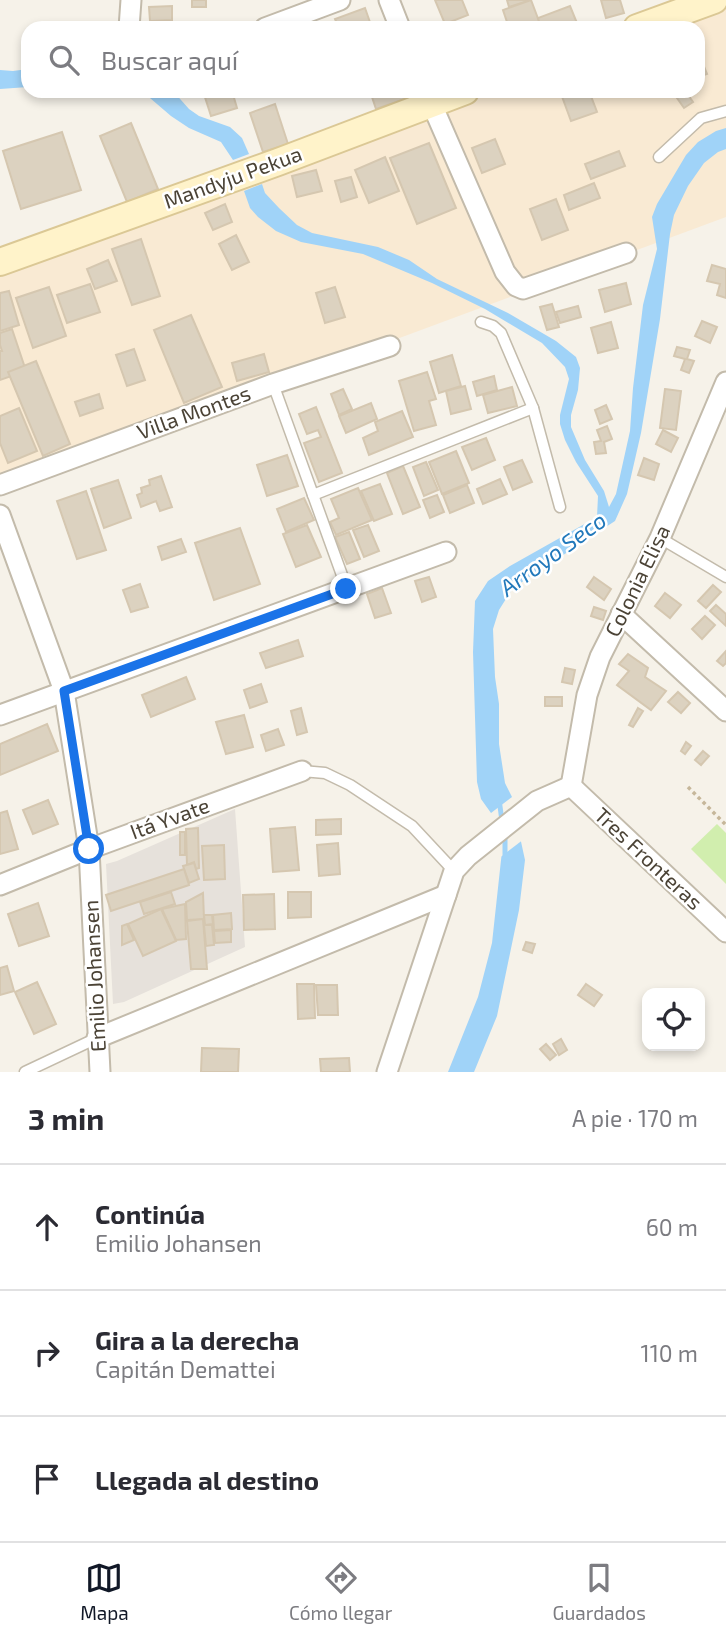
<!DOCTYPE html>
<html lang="es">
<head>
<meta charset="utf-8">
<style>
	body { margin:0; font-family:"Exo 2",sans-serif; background:#f2f2f3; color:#2b2b33 }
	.controls { position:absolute; right:21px; bottom:21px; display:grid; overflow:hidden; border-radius:14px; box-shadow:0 4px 10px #0003 }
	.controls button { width:63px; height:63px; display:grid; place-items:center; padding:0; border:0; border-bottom:2px solid #e1e1e2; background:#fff; color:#2b2b33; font:35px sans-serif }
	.stop { position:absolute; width:21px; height:21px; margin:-16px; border:5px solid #1a73e8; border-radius:50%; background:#fff }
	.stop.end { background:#1a73e8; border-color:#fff; box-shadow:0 2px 7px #0008 }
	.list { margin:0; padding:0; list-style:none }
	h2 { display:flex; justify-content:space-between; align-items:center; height:91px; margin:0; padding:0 28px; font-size:30px }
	h2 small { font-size:23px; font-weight:400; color:#7c7c81 }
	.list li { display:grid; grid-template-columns:46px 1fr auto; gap:21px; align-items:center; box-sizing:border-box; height:126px; padding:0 28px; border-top:2px solid #e1e1e2 }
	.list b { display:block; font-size:26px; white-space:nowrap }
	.list p { margin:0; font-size:23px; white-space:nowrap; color:#7c7c81 }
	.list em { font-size:23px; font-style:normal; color:#7c7c81 }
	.icon { flex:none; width:38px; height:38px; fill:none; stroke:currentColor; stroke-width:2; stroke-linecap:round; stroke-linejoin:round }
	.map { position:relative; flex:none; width:726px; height:1072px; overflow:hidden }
	.search { position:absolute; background:#fff; box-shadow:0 4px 10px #0003; left:21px; right:21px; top:21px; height:77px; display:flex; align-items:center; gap:18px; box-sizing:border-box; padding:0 24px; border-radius:21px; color:#7c7c81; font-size:26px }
	.sheet { height:469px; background:#fff }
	nav { display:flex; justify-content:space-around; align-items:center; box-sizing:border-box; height:98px; border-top:2px solid #e1e1e2; background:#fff; font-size:19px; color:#7c7c81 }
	nav a { display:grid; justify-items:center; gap:4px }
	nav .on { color:#111827 }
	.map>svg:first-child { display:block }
</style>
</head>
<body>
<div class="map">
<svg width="726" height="1072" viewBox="0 0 726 1072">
	<rect width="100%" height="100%" fill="#f6f2e9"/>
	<polygon fill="#f9ead3" points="726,1 726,217 0,486 0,273 486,91 698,91 698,28 654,28"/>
	<polygon fill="#e6e1db" points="235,809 245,947 124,1002 113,1004 106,864 117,861"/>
	<polygon fill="#d1eeae" points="717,824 726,833 726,884 691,849"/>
	<g fill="#a0d3f8">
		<polygon points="28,69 28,87 0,89 0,70 13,71"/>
		<polygon points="146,91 173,91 189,109 199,116 230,127 242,138 249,154 233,160 221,142 189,128 171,116 150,98"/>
		<polygon points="726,128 726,149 718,152 704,163 688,186 674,215 670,234 660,319 641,433 627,494 615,521 522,582 511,591 499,610 493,629 495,677 499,704 499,744 505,783 512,797 491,813 481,799 477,782 473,652 475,601 488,581 510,566 597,517 598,496 576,462 565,440 560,424 560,415 569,379 565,367 542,343 485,309 432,283 363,254 301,242 276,231 258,217 250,208 244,191 262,184 265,193 279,208 297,225 312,233 378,247 409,260 437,279 508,313 556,341 576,357 580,368 578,390 571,415 571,427 585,460 604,491 609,507 616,494 630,431 633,388 643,305 657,249 652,217 657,204 686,155 698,142 716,131"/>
		<polygon points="520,837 525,860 519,910 497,1016 474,1072 448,1072 478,997 492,943 502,851"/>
	</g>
	<polygon fill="#f6f2e9" points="520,833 523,835 524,839 498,859 500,849"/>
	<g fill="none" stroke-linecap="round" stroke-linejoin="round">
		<g stroke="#a0d3f8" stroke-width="5">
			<polyline points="499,799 502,821"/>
			<polyline points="505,834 505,855"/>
		</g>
	</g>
	<g fill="#dcd2c0" stroke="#d5c7b0" stroke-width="2">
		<rect x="192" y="0" width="14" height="7"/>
		<polygon points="435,0 462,0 468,15 445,24"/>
		<polygon points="507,0 531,0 509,7"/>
		<polygon points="531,0 540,24 529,28 509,28 503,10"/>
		<polygon points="601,0 620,0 624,13 606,18"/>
		<polygon points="172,6 172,20 150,21 149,7"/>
		<polygon points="570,6 579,28 541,28 538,18"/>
		<polygon points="365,8 372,28 339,28 335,19"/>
		<polygon points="698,52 707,74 698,77"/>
		<polygon points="203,91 232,91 237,108 211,116"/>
		<polygon points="370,91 403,91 405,99 376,109"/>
		<polygon points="560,91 589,91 597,112 571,121"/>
		<polygon points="686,92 693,102 684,108 677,98"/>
		<polygon points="275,104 288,144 263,152 250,113"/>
		<polygon points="131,123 158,189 127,202 100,136"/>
		<polygon points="62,132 81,190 21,209 3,151"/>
		<polygon points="495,139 505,164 482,173 472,148"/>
		<polygon points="429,143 456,208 417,224 390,158"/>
		<polygon points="619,151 625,166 591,179 585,164"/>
		<polygon points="385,157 399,191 369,203 355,170"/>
		<polygon points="316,170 322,191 297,197 292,176"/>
		<polygon points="351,177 357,197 341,202 335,181"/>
		<polygon points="594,183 600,198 569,210 564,195"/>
		<polygon points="556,199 568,230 542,240 530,209"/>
		<polygon points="225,204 232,222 213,230 205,213"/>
		<polygon points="236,235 249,262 232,270 219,244"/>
		<polygon points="141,239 160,296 132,305 112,249"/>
		<polygon points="108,260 117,281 95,289 87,269"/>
		<polygon points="712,265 726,269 726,298 717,295 720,284 707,281"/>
		<polygon points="626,283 631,304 605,312 599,290"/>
		<polygon points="90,284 100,312 67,323 57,295"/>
		<polygon points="49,287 66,336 33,348 16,298"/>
		<polygon points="335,287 345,317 325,323 316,293"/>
		<polygon points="9,291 19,325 0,331 0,293"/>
		<polygon points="552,304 559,327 547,330 540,307"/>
		<polygon points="578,306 581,317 560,323 556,312"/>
		<polygon points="191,315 222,387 184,403 154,330"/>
		<polygon points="702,321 717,327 710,343 695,336"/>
		<polygon points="611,322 618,348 598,353 591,328"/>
		<polygon points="12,329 26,371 0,380 0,351 2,351 0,345 0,333"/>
		<polygon points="677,347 690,350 687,359 694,361 689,373 681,370 685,359 674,356"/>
		<polygon points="134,349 145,380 127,386 116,355"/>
		<polygon points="264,354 269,372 237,381 232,363"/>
		<polygon points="452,355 461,386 439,393 430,362"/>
		<polygon points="36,361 70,444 43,456 8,372"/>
		<polygon points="427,372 436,399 429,401 436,425 414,431 399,381"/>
		<polygon points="494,376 497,390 477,396 473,382"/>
		<polygon points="465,386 471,409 451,414 446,391"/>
		<polygon points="512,387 517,406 488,413 483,395"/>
		<polygon points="343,389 352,409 339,415 331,394"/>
		<polygon points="665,389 681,391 676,430 660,428"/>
		<polygon points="99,394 103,408 80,416 75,402"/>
		<polygon points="371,403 377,419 346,433 339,416"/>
		<polygon points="606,405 612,419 600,424 595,410"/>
		<polygon points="316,407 342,473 319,482 304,443 321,437 318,430 307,434 299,414"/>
		<polygon points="19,408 37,451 8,463 0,443 0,416"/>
		<polygon points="402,411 413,437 369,455 363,438 378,431 375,422"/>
		<polygon points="607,426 612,439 604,442 606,453 596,454 594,442 601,441 597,430"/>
		<polygon points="663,430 678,438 671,452 656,444"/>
		<polygon points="486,438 495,460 472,470 462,447"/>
		<polygon points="456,451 469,483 442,494 429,462"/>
		<polygon points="287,455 298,486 267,496 257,465"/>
		<polygon points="644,458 659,464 654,480 638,475"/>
		<polygon points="522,460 532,482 513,490 504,467"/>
		<polygon points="426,462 438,490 424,496 413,467"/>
		<polygon points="403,466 420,507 403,514 387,473"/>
		<polygon points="161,476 172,507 160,511 156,501 141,507 137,495 142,493 141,488 150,485 149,480"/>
		<polygon points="500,479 507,494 483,504 477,489"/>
		<polygon points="118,480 131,518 104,528 91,489"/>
		<polygon points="380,484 392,514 374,521 361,491"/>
		<polygon points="467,485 474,503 450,513 443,495"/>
		<polygon points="358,488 372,520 336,535 330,522 339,518 331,499"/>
		<polygon points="86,491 106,550 77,559 57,501"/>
		<polygon points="437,495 444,512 430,518 423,500"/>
		<polygon points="304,498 314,520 286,532 277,509"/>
		<polygon points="307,525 321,557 296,567 283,534"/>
		<polygon points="368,525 379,551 364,557 353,530"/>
		<polygon points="240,528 260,584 214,600 195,543"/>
		<polygon points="349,532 360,559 347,564 335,537"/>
		<polygon points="181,539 186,552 162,560 158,547"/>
		<polygon points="429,577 436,597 422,602 415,581"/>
		<polygon points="594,577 611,589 604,600 587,587"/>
		<polygon points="140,584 148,607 131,612 123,590"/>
		<polygon points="713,585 721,592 706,608 698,601"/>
		<polygon points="382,588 391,613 375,618 367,594"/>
		<polygon points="665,593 681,605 670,618 655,606"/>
		<polygon points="716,605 726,614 726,626 710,611"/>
		<polygon points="594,607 606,611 603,620 591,616"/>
		<polygon points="705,616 715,625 702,639 692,629"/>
		<polygon points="298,640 303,656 266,668 260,653"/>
		<polygon points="726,651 726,663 723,666 717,661"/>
		<polygon points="628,654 648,668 645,677 666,691 651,710 617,685 629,671 619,664"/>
		<polygon points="565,668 575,670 572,684 562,682"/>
		<polygon points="186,677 195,699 151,717 142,695"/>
		<polygon points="261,684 267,702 250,708 244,690"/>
		<polygon points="678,692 690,703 681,713 668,702"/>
		<rect x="545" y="697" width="17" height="9"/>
		<polygon points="301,708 307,732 297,735 291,711"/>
		<polygon points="638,708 643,711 633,727 629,725"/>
		<polygon points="244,715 253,747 226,754 216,722"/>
		<polygon points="47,724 58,751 0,775 0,744"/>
		<polygon points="278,729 284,745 266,751 261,735"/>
		<polygon points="686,742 691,746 685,754 681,751"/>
		<polygon points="703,751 709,756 701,765 695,760"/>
		<polygon points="48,800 58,824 33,834 23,810"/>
		<polygon points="7,811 18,849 0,854 0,813"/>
		<polygon points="341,819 341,834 316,835 316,820"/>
		<polygon points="295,827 299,870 273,872 270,829"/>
		<polygon points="198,828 199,868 196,869 194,862 187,865 186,829"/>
		<rect x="180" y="832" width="5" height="23"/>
		<polygon points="338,843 340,874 319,876 317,845"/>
		<polygon points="224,845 225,879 204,880 202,846"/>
		<polygon points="194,863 199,879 189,883 183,866"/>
		<polygon points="184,869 189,885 111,911 106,895"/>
		<polygon points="171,892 175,904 144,914 140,902"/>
		<polygon points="288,892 311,892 311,917 288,918"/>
		<polygon points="203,893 204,919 187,920 186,902"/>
		<polygon points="274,894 275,929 244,930 243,895"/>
		<polygon points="38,903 49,936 19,946 8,914"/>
		<polygon points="185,904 186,939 176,940 162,909"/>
		<polygon points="161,909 176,941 143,956 128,924"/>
		<polygon points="231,913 232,929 214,930 213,915"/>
		<polygon points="204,915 212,915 213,924 205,925"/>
		<polygon points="203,919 207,969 191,969 187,921"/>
		<polygon points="127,924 134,940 122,945 122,926"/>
		<polygon points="204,925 212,925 214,945 206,946"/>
		<polygon points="231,930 231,942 215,943 214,931"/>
		<polygon points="526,942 535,944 532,953 523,950"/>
		<polygon points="7,966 14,991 0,995 0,968"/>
		<polygon points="37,982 56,1024 34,1034 15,992"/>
		<polygon points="297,984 314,984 315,1018 298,1019"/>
		<polygon points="586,984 602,995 594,1006 578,995"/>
		<polygon points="316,985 337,985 338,1015 318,1015"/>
		<polygon points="561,1039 567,1050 559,1055 553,1044"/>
		<polygon points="546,1044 556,1055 550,1060 540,1049"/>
		<polygon points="202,1048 239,1049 238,1072 201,1072"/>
		<polygon points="349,1058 350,1072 321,1072 320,1059"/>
	</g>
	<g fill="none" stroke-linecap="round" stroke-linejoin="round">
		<g stroke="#c3bbab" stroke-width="13">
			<g id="lane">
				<polyline points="659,157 701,118 726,111"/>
				<polyline points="481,322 493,326 501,333 533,408 560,507"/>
				<polyline points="273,384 347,589"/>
				<polyline points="313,495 533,408"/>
				<polyline points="660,538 726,577"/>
				<polyline points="302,771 325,773 350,785 412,826 454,871"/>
				<polyline points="25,1072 97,1038"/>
			</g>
		</g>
		<g stroke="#c3bbab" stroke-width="23">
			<g id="street">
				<polyline points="389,0 400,28"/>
				<polyline points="129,28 131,0"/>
				<polyline points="265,28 340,0"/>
				<polyline points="426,91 505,272 516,286 523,289 626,253"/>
				<polyline points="0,485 273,384 390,346"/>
				<polyline points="0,515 64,691 89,849 100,1072"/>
				<polyline points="621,614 726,711"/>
				<polyline points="0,715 446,552"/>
				<polyline points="571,786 587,695 600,657 660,538 726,382"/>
				<polyline points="571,786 726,932"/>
				<polyline points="0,885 89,849 302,771"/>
				<polyline points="97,1038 446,895"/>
				<polyline points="387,1072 454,871 468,856 537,801 571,786"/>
			</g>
		</g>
		<g stroke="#dbc895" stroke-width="30">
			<g id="secondary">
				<polyline points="637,28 714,0"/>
				<polyline points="0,262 278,162 465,91"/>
			</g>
		</g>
		<polyline stroke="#c6b79a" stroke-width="3.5" stroke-dasharray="3.5 3.5" stroke-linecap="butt" points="688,787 726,825"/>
		<use href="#lane" stroke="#fff" stroke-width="10"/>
		<use href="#street" stroke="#fff" stroke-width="19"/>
		<use href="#secondary" stroke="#fff3ca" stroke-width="26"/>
	</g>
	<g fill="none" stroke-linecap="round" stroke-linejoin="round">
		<polyline stroke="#1a73e8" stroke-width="9" points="89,849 64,691 346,589"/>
	</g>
	<g text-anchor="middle" stroke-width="5" stroke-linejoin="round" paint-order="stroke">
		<g font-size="21" fill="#4b4336" stroke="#fff">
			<text transform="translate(233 178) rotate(-20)" y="7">Mandyju Pekua</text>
			<text transform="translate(194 413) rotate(-20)" y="7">Villa Montes</text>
			<text transform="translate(638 581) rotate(-64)" y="7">Colonia Elisa</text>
			<text transform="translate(170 819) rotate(-20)" y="7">Itá Yvate</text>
			<text transform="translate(648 859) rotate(43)" y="7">Tres Fronteras</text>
			<text transform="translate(95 976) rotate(-93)" y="7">Emilio Johansen</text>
		</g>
		<g font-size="23" font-style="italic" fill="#2279bb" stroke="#fff">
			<text transform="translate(553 554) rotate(-36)" y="8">Arroyo Seco</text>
		</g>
	</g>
</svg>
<div class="controls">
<button><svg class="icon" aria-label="locate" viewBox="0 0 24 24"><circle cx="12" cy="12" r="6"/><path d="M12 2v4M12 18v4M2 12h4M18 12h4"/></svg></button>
</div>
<div class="stop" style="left:89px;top:849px"></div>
<div class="stop end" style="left:346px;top:589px"></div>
<div class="search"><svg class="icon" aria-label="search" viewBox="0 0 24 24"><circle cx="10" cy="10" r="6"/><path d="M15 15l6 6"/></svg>Buscar aquí</div>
</div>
<section class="sheet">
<h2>3 min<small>A pie · 170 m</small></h2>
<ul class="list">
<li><svg class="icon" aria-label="ahead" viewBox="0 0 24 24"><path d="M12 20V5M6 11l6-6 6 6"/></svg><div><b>Continúa</b><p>Emilio Johansen</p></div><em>60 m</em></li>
<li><svg class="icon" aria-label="right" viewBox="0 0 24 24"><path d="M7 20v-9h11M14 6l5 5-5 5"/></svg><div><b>Gira a la derecha</b><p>Capitán Demattei</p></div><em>110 m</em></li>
<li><svg class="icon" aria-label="arrive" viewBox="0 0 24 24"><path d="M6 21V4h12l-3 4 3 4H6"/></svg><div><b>Llegada al destino</b></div></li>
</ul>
</section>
<nav>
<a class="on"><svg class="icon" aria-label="map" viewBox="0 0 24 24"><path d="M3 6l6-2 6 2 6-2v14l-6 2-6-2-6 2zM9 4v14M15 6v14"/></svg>Mapa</a>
<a><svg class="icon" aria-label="directions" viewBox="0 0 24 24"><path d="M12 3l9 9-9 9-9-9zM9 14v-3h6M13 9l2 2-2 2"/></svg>Cómo llegar</a>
<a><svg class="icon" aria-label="saved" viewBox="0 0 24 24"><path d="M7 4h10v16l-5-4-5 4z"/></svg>Guardados</a>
</nav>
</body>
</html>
